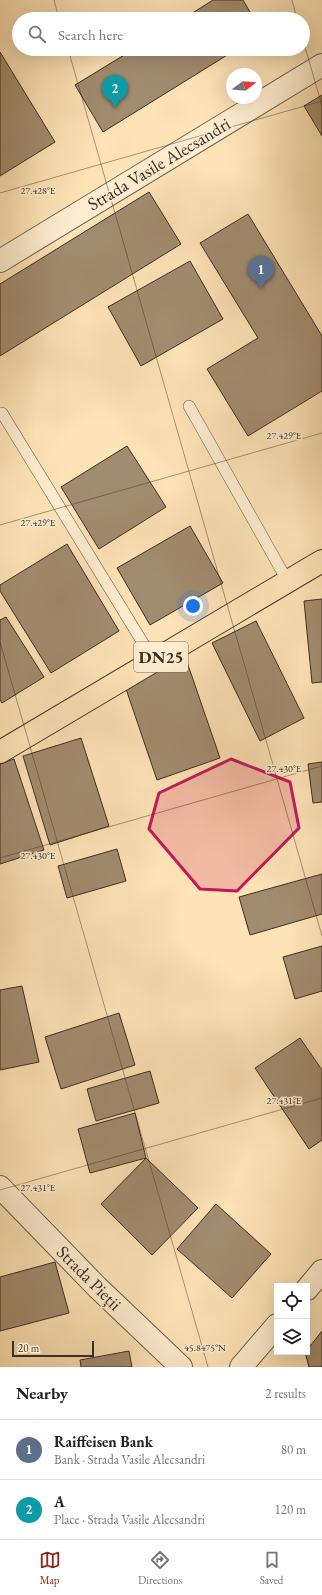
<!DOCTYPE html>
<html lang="en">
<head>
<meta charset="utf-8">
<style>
	body { margin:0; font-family:"EB Garamond",serif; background:#f2f2f2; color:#202124 }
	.controls { position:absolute; right:12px; bottom:12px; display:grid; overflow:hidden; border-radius:0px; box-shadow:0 4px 16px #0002 }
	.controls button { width:36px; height:36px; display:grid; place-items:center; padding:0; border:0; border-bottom:1px solid #e0e0e0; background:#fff; color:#202124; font:20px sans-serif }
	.compass { position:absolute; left:226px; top:68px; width:36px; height:36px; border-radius:50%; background:#fff; box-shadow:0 4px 16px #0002; rotate:74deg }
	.scale { position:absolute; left:12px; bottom:10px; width:82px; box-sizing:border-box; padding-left:4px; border:2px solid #3e2e23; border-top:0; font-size:11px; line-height:14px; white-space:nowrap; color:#3e2e23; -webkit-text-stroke:3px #feedd0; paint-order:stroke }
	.you { position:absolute; left:193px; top:606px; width:14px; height:14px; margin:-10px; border:3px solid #fff; border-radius:50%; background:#1a73e8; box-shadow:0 0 0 6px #1a73e833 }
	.badge { display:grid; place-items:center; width:26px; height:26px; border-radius:50%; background:#8f2418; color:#fff; font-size:13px; font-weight:700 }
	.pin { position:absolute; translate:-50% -33px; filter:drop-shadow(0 1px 2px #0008) }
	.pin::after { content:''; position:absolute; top:21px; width:14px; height:12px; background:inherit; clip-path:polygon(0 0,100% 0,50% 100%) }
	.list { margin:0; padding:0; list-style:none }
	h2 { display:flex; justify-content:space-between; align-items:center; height:52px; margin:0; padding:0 16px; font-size:17px }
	h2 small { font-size:13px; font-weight:400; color:#757577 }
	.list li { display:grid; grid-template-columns:26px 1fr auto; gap:12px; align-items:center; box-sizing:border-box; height:60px; padding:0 16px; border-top:1px solid #e0e0e0 }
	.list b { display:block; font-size:15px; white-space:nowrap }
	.list p { margin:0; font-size:13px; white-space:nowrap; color:#757577 }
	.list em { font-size:13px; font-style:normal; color:#757577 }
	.icon { flex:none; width:22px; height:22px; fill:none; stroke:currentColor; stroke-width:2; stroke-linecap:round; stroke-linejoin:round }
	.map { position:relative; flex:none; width:322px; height:1367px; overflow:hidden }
	.search { position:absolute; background:#fff; box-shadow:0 4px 16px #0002; left:12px; right:12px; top:12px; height:44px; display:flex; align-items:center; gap:10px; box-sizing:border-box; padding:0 14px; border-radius:22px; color:#757577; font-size:15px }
	.sheet { height:172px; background:#fff }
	nav { display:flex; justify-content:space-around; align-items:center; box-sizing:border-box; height:56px; border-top:1px solid #e0e0e0; background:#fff; font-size:11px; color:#757577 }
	nav a { display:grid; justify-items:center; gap:2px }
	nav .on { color:#8f2418 }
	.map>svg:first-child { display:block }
</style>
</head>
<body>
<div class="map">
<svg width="322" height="1367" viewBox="0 0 322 1367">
	<rect width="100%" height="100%" fill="#fee3b6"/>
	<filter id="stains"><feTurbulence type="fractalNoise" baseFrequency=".005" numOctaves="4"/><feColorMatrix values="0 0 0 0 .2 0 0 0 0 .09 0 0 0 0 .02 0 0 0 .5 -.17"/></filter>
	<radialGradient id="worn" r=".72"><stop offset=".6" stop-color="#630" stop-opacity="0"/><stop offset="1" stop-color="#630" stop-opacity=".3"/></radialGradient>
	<g fill="#a28c6f" stroke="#3e2e23">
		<polygon points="213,0 243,0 254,19 183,19"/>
		<polygon points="134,49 237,49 103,132 75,85"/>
		<polygon points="0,52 55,142 0,176"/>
		<polygon points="322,95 322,136 304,106"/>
		<polygon points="149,192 181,244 0,356 0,284"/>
		<polygon points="248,214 322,336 322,391 248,436 207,369 258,338 200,243"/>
		<polygon points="190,261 223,319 141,366 108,307"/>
		<polygon points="127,446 166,507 99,549 61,487"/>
		<polygon points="190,526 223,583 150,625 117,568"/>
		<polygon points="67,544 119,631 51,673 0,591 0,585"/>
		<polygon points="322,599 322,682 312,683 304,601"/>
		<polygon points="6,617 44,677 2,703 0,700 0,620"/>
		<polygon points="256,621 304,718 260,741 212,643"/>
		<polygon points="187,662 220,758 157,780 124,683"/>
		<polygon points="81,738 109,826 50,845 23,756"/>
		<polygon points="14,759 44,850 0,864 0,764"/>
		<polygon points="322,762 322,802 313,803 308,764"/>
		<polygon points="117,849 126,881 67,898 58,866"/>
		<polygon points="322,874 322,914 250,935 239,897"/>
		<polygon points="322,946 322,991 295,999 283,957"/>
		<polygon points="22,986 39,1062 0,1070 0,990"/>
		<polygon points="119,1013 135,1065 61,1089 45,1037"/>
		<polygon points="300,1038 322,1070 322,1140 309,1149 255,1068"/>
		<polygon points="150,1071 159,1103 96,1121 87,1089"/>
		<polygon points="135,1113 146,1158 90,1173 78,1129"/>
		<polygon points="146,1158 198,1208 152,1255 101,1204"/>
		<polygon points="216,1204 271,1254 232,1298 177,1249"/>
		<polygon points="55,1262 69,1313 0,1331 0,1277"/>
		<polygon points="322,1331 322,1367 309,1367 305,1352 307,1352 307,1350"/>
		<polygon points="129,1351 132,1367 81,1367 80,1360"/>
	</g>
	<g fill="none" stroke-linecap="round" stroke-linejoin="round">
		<g stroke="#6e5b48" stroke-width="12">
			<g id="lane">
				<polyline points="189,406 288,582"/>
				<polyline points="2,413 154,661"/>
			</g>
		</g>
		<g stroke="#6e5b48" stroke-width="24">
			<g id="street">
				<polyline points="0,261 322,65"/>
				<polyline points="0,1187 97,1287 181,1367"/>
				<polyline points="307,1289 322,1271"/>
				<polyline points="241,1367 277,1325"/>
			</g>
		</g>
		<g stroke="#3e2e23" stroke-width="24">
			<polyline id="primary" points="0,752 322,561"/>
		</g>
		<use href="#lane" stroke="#feedd0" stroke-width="11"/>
		<use href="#street" stroke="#feedd0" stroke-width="22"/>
		<use href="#primary" stroke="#fee3b6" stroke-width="22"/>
	</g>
	<path fill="#c2185b" fill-opacity="0.2" stroke="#c2185b" stroke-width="3" stroke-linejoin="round" d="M231,759L290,782L299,828L237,891L200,889L149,829L159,793Z"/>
	<path fill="none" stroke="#3e2e23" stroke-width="1" stroke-opacity="0.45" d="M54,0L59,19M292,0L297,19M303,40L322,106M68,49L322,936M0,193L322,101M0,525L322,433M0,642L208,1367M0,858L322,766M0,1190L322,1098"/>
	<g text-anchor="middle" stroke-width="3" stroke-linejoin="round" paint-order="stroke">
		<rect fill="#feedd0" stroke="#786757" stroke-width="1" x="134" y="642" width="54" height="30" rx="3"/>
		<g font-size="17" font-weight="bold" fill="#3e2e23">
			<text x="161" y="663">DN25</text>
		</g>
		<g font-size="18" fill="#3e2e23" stroke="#feedd0">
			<text transform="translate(159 164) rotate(-31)" y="6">Strada Vasile Alecsandri</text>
			<text transform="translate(89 1278) rotate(45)" y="6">Strada Pieții</text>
		</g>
	</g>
	<g font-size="10" text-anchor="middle" fill="#3e2e23" stroke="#feedd0" stroke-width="3" stroke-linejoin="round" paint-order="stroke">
		<text x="38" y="194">27.428°E</text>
		<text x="284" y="439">27.429°E</text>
		<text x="38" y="526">27.429°E</text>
		<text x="284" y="772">27.430°E</text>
		<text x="38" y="859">27.430°E</text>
		<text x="284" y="1104">27.431°E</text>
		<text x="38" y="1191">27.431°E</text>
		<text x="205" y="1351">45.8475°N</text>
	</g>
	<rect width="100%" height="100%" filter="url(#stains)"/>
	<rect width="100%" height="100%" fill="url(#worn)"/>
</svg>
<div class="controls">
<button><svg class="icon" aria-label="locate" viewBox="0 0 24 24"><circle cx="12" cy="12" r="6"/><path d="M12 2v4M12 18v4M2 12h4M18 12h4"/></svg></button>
<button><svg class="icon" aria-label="layers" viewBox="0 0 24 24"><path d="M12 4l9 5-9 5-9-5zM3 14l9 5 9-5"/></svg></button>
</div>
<svg class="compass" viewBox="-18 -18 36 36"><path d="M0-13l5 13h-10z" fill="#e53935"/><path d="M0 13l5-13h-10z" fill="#757577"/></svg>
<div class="scale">20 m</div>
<div class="you"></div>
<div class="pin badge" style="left:261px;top:289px;background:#5c6f8a">1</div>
<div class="pin badge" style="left:115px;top:108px;background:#0f9aa8">2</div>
<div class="search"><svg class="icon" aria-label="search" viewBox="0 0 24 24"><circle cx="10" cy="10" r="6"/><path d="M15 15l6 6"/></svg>Search here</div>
</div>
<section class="sheet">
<h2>Nearby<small>2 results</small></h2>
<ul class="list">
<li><span class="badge" style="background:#5c6f8a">1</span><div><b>Raiffeisen Bank</b><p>Bank · Strada Vasile Alecsandri</p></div><em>80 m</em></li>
<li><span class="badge" style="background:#0f9aa8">2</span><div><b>A</b><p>Place · Strada Vasile Alecsandri</p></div><em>120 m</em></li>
</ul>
</section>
<nav>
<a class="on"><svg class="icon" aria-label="map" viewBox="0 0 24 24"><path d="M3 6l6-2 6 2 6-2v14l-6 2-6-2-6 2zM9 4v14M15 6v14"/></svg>Map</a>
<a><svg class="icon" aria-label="directions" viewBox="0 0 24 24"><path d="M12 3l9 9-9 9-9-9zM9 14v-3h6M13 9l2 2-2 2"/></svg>Directions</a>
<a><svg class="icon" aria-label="saved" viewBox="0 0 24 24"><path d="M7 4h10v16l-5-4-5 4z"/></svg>Saved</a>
</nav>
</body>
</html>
